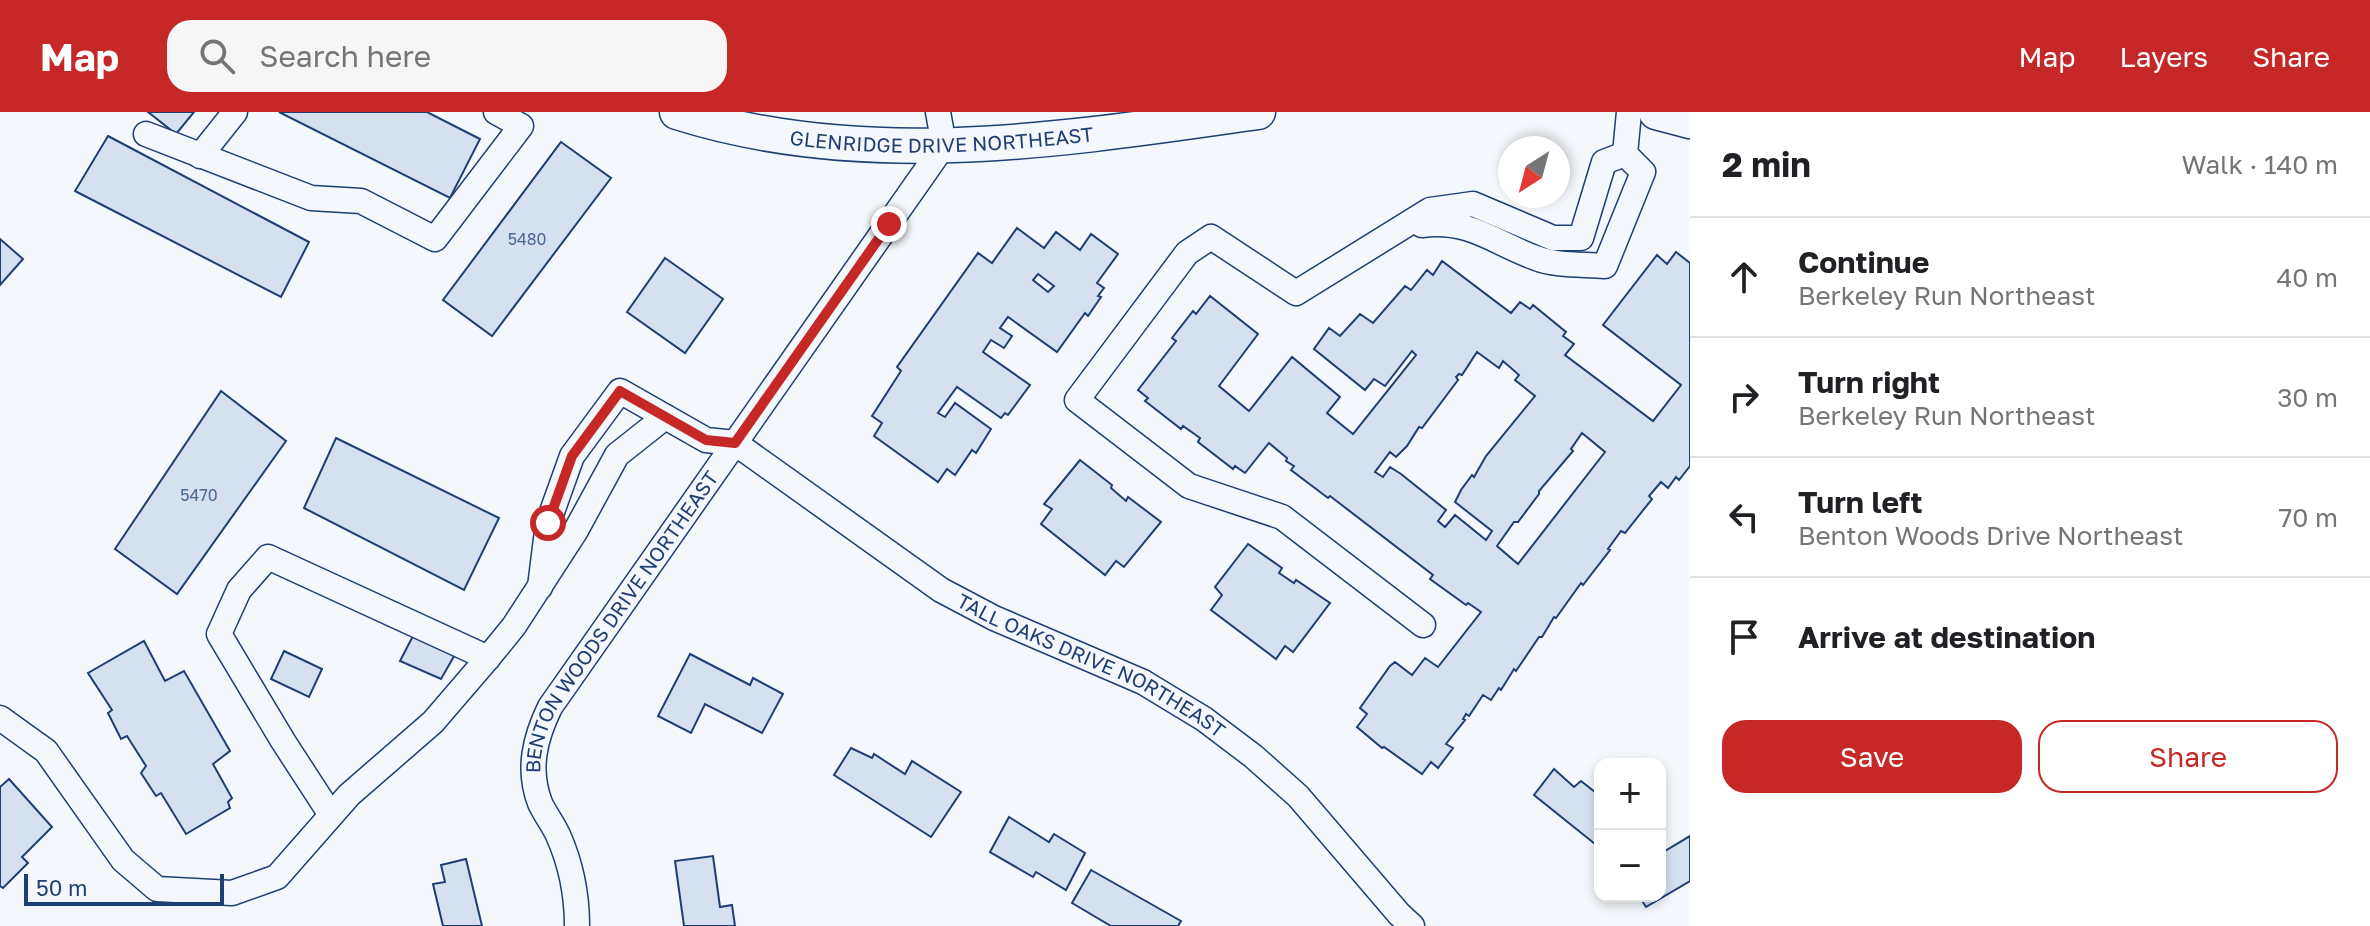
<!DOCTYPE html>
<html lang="en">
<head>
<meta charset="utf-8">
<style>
	body { margin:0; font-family:"Golos Text",sans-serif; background:#f6f6f6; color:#202124 }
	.controls { position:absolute; right:24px; bottom:24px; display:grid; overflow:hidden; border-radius:16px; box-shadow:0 4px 12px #0003 }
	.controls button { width:72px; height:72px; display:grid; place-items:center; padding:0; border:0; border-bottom:2px solid #e0e0e0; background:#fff; color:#202124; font:40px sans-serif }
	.compass { position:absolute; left:1498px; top:24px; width:72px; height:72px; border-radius:50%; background:#fff; box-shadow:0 4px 12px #0003; rotate:216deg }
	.scale { position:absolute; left:24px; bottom:20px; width:200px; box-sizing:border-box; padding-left:8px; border:4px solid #1d3f73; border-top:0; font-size:22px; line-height:28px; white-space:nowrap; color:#1d3f73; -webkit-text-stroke:6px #f4f7fb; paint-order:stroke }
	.stop { position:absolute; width:24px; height:24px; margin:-18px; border:6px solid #c62828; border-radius:50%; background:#fff }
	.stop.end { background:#c62828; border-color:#fff; box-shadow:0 2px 8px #0008 }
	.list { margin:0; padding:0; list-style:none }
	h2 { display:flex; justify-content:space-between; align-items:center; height:104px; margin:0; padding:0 32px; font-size:34px }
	h2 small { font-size:26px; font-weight:400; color:#757577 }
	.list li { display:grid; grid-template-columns:52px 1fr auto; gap:24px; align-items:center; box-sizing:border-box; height:120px; padding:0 32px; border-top:2px solid #e0e0e0 }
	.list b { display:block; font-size:30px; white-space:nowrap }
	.list p { margin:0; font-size:26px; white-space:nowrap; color:#757577 }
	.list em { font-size:26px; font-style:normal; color:#757577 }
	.actions { display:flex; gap:16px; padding:24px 32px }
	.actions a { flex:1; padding:18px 0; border:2px solid #c62828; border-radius:24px; text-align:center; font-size:28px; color:#c62828 }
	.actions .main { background:#c62828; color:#fff }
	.icon { flex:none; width:44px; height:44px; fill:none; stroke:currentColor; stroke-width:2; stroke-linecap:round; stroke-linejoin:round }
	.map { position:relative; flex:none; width:1690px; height:814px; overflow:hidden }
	header { display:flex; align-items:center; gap:48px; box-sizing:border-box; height:112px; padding:0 40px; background:#c62828; color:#fff }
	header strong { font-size:38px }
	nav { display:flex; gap:44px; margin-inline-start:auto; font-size:28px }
	.search { width:560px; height:72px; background:#f6f6f6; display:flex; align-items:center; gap:20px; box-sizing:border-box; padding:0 28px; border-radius:24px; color:#757577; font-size:30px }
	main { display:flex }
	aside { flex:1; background:#fff }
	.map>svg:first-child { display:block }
</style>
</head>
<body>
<header>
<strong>Map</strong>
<div class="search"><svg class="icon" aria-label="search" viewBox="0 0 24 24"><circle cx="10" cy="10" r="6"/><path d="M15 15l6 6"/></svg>Search here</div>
<nav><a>Map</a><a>Layers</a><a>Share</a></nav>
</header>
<main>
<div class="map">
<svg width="1690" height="814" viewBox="0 0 1690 814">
	<rect width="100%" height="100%" fill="#f4f7fb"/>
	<g fill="#d5e0f0" stroke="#1d3f73" stroke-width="2" fill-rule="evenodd">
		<polygon points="148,0 194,0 176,22"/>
		<polygon points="279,0 427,0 480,27 450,86"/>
		<polygon points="108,24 309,130 281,185 75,79"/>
		<polygon points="561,30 611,66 492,224 443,188"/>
		<path d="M1017,116L1044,136L1056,120L1080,138L1091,122L1118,142L1097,171L1104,176L1098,184L1101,185L1088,204L1085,201L1057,240L1008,205L1000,216L1012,224L1004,236L991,228L983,240L1030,273L1008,303L1005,301L1001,306L957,275L938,301L945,305L955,291L991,317L976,341L972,338L955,363L947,357L938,370L874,324L882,311L872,304L901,259L897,255L978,141L992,151ZM1038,162L1054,174L1048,180L1033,168Z"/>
		<polygon points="0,127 23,147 0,173"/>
		<path d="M1676,140L1690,151V354L1679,368L1676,365L1668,376L1661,370L1649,384L1652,387L1625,421L1621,419L1608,437L1610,438L1583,473L1581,471L1556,506L1554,505L1542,525H1539L1516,559L1514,557L1501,578L1499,576L1491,588L1483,583L1469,604L1466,602L1463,607L1465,608L1446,632L1453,636L1438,656L1431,650L1422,662L1384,635L1382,636L1357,615L1367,602L1360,596L1390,554L1395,550L1412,563L1425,546L1438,555L1481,500L1468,491L1466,493L1430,467L1433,463L1330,384L1328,386L1291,358L1294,354L1286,349L1287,346L1269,331L1245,361L1235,354L1233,357L1198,330L1200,326L1183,314L1181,317L1145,289L1148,286L1138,278L1176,229L1172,226L1193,199L1196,202L1210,184L1258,222L1219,274L1249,299L1292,245L1340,285L1327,301L1353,322L1416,243L1412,239L1385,274L1374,267L1365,278L1314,237L1329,216L1340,224L1360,202L1373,211L1405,174L1411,178L1427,158L1433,163L1442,149L1511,201L1520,190L1530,197L1533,193L1566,220L1563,224L1574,232L1565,243L1653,309L1681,273L1603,213L1657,143L1667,152ZM1477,240L1499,256L1503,249L1519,263L1515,268L1535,284L1486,344L1474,365L1472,363L1461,378L1455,390L1492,419L1486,428L1455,403L1445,415L1438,409L1446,398L1401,362L1390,355L1383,365L1375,360L1390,340L1396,345L1407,334L1419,315L1422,316L1458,268L1456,265L1459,262L1462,263ZM1582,321L1605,340L1518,452L1497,434L1514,410H1518L1539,382V379L1573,339L1571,337Z"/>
		<polygon points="665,146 723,187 685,241 627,200"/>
		<polygon points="221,279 286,329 177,482 115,437"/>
		<polygon points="336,326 499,406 464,478 304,396"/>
		<polygon points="1080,348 1112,373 1111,376 1126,389 1128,385 1161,410 1124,455 1116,449 1105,463 1041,412 1052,397 1044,392"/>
		<polygon points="1248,432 1282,456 1279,461 1294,471 1296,468 1330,491 1293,540 1285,534 1276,547 1211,498 1222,483 1215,475"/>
		<polygon points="414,522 457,539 441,567 400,549"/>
		<polygon points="144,529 165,569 184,559 230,639 213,652 232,686 228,690 230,696 186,722 161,681 156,684 141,661 146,654 127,624 121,627 108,601 112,598 88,561"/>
		<polygon points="284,539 322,557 309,585 271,567"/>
		<polygon points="690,542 750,573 753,566 783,582 762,621 705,592 691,621 658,604"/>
		<polygon points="851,636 872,646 874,642 905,662 912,649 961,680 931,725 834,663"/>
		<polygon points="1554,657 1574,675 1581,669 1600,684 1600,736 1534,683"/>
		<polygon points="9,667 52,715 22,745 28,751 3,776 0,774 0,675"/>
		<polygon points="1009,705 1049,730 1054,722 1085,741 1066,778 1036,760 1033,765 990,740"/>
		<polygon points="1690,724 1690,769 1646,795 1639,784 1660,784 1660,742"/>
		<polygon points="713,744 720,795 732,793 735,814 684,814 675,749"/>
		<polygon points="466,747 482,814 443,814 433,772 445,770 441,753"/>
		<polygon points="1091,758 1181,809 1178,814 1111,814 1072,791"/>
	</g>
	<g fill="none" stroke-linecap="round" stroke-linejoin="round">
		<g stroke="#1d3f73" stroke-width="27">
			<g id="minor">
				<polyline points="146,22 311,86 361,89 435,127 521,14 496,0"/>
				<polyline points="1625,42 1629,0"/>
				<polyline points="200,44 235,0"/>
				<path d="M1422,113C1471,107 1494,131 1536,146C1556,154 1584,152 1605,154L1643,60L1625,42"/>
				<path id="s1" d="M540,475L548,411L572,344L620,279L706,328L735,331L941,478L994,506L1143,570L1204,607L1253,644L1298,684L1399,802L1412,814"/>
				<polyline points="1423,513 1282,405 1189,374 1077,288 1187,141 1211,125 1296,181 1430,98 1473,92 1553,126 1581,126 1604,50 1625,42"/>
				<polyline points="0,606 46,639 123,748 157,777 232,781 277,765 349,683 433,610 488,546 514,514 575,420 617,343 665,305"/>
				<polyline points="331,703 283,629 219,522 239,478 268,445 488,546"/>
				<path id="s2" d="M577,814C577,783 571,752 558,723C553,712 545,702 540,691C527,657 535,626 550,595L944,33L938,0"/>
			</g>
		</g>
		<g stroke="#1d3f73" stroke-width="37">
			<g id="secondary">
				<path id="s3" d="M677,0C865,60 1067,27 1258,0"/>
				<polyline points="1656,0 1690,9"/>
			</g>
		</g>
		<use href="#minor" stroke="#f4f7fb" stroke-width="24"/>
		<use href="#secondary" stroke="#f4f7fb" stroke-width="34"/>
	</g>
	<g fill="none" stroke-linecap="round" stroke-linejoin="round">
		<polyline stroke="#c62828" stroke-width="10" points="548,411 572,344 620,279 706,328 735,331 889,112"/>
	</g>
	<g text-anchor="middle" stroke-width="6" stroke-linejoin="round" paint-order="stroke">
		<g font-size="16" fill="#4b6792">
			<text x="527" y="133">5480</text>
			<text x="199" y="389">5470</text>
		</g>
		<g font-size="20" fill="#1d3f73" stroke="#f4f7fb">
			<text dy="7" stroke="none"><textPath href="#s3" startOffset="268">GLENRIDGE DRIVE NORTHEAST</textPath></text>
			<text dy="7" stroke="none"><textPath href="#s2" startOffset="338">BENTON WOODS DRIVE NORTHEAST</textPath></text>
			<text dy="7" stroke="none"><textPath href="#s1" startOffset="766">TALL OAKS DRIVE NORTHEAST</textPath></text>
		</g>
	</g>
</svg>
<div class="controls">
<button>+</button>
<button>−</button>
</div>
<svg class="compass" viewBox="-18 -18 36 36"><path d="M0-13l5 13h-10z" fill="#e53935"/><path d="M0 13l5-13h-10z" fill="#757577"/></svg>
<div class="scale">50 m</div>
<div class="stop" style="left:548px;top:411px"></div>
<div class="stop end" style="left:889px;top:112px"></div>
</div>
<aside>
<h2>2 min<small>Walk · 140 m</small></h2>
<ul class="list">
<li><svg class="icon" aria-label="ahead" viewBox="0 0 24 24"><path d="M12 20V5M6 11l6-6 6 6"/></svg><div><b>Continue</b><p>Berkeley Run Northeast</p></div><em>40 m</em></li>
<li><svg class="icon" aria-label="right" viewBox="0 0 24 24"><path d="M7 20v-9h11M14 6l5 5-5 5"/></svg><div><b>Turn right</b><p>Berkeley Run Northeast</p></div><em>30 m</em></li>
<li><svg class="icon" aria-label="left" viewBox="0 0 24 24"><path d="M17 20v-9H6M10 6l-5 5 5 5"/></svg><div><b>Turn left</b><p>Benton Woods Drive Northeast</p></div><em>70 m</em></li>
<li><svg class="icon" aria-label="arrive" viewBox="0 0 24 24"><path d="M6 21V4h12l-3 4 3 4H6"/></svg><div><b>Arrive at destination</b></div></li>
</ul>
<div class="actions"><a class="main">Save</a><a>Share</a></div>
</aside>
</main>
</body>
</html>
